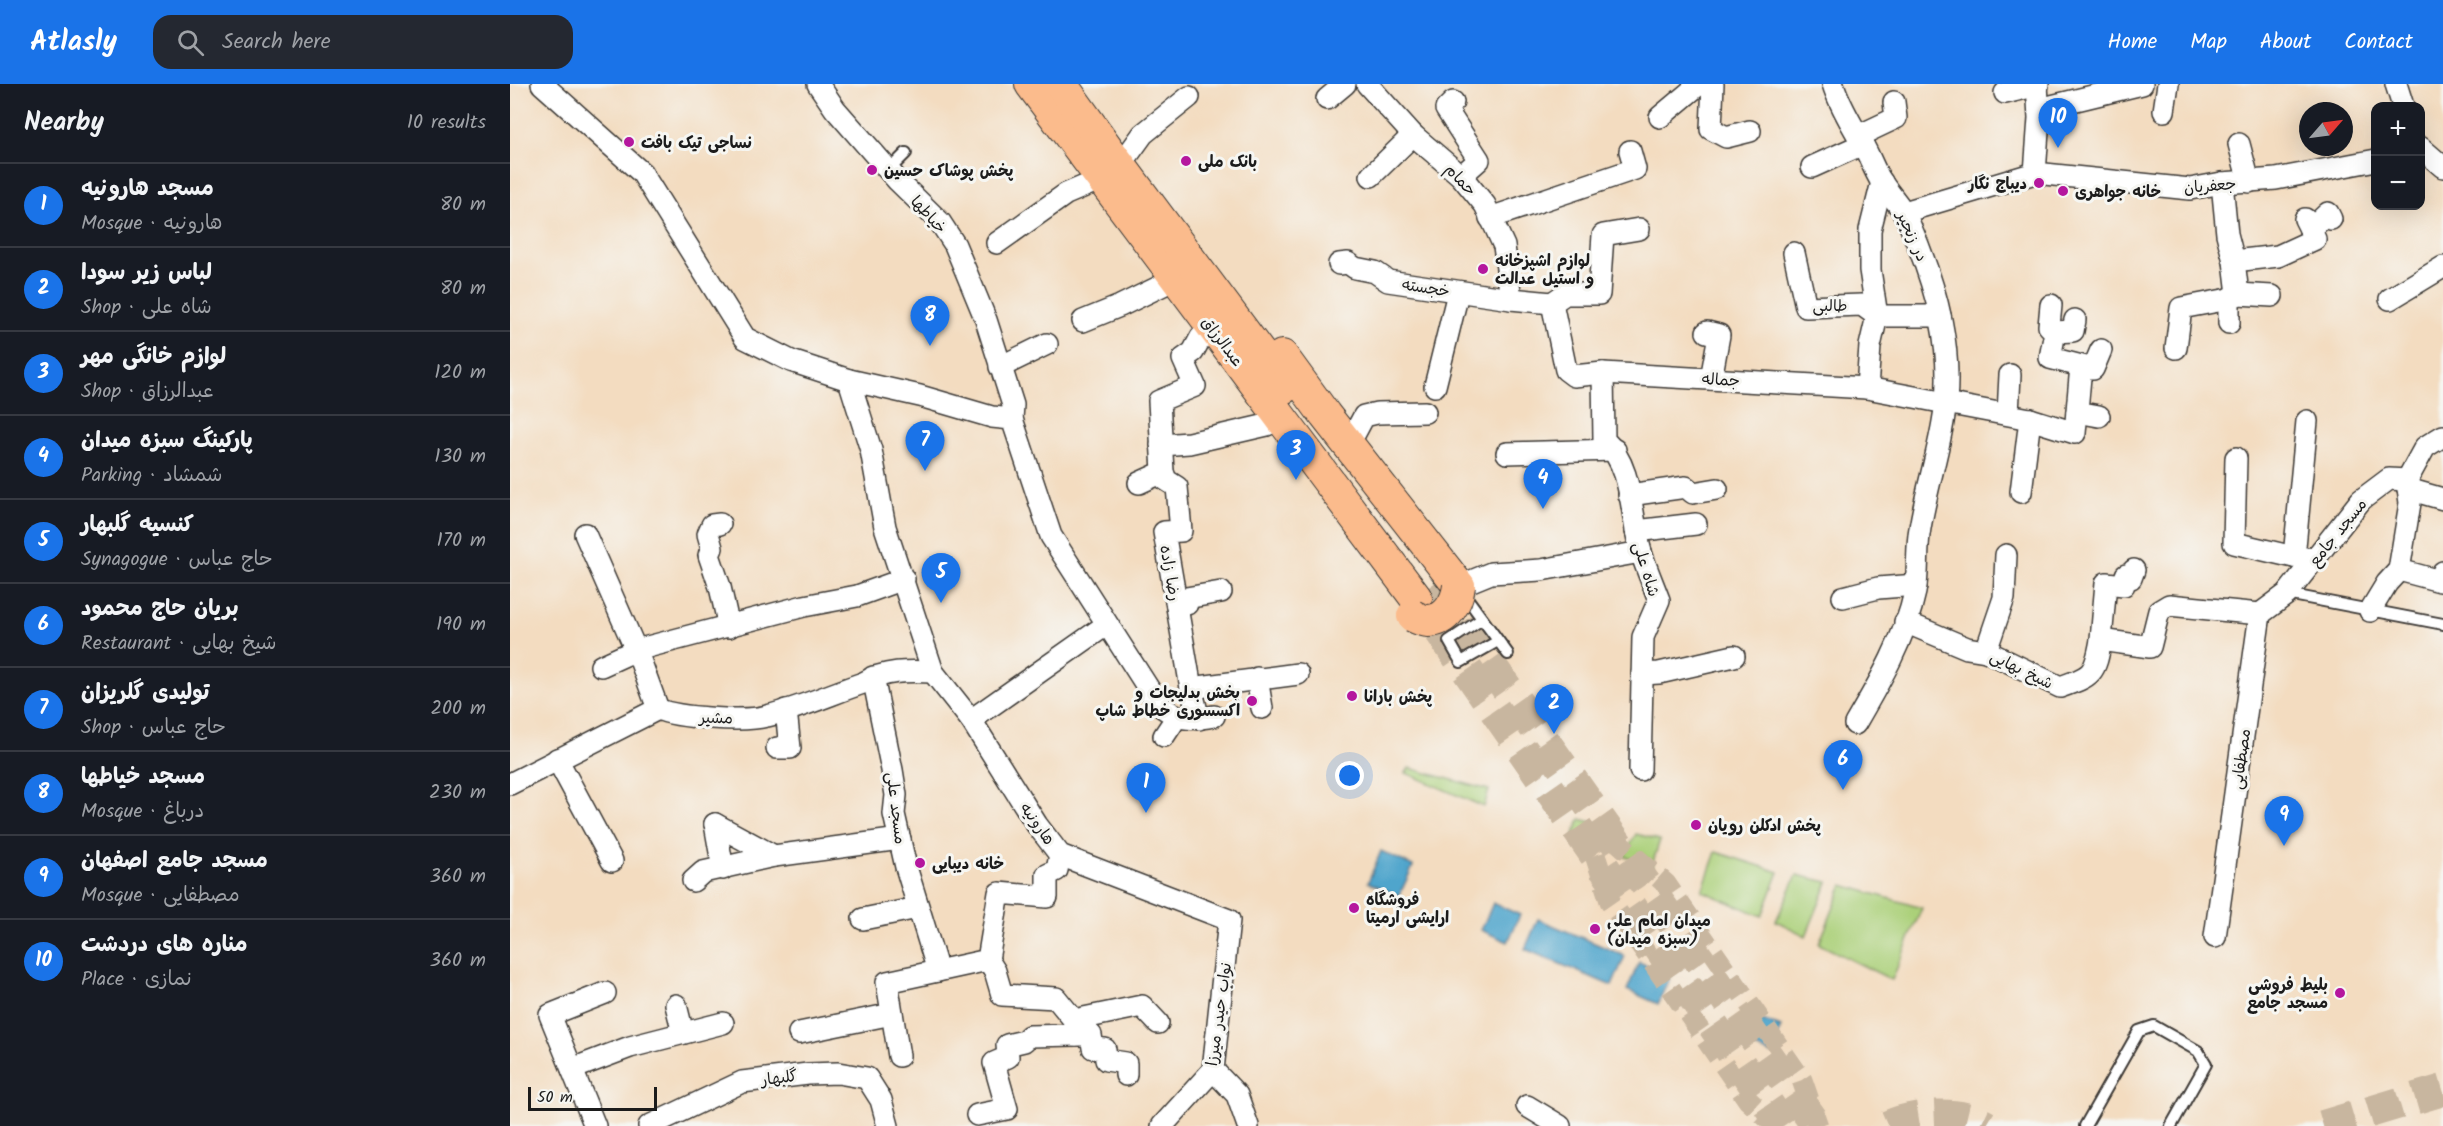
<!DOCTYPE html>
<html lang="en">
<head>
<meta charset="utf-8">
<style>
	body { margin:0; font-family:Kalam,"Playpen Sans Arabic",sans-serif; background:#242831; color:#f1f3f6 }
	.controls { position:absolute; right:18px; top:18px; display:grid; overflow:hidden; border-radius:12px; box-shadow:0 6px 24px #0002 }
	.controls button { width:54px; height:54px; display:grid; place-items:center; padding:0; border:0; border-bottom:2px solid #363941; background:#171b24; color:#f1f3f6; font:30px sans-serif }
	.compass { position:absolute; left:1789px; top:18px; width:54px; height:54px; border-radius:50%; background:#171b24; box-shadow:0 6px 24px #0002; rotate:62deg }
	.scale { position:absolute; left:18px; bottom:15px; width:129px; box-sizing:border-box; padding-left:6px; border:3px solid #1c1c1c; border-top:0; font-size:16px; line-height:21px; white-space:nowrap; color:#1c1c1c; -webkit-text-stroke:4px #f6f6f2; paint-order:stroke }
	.you { position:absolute; left:840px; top:692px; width:21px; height:21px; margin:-15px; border:4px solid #fff; border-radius:50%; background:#1a73e8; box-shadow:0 0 0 9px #1a73e833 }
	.badge { display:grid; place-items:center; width:39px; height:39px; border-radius:50%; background:#1a73e8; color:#fff; font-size:20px; font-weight:700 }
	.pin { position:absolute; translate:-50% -50px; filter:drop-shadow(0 2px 3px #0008) }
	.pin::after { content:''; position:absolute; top:32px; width:21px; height:18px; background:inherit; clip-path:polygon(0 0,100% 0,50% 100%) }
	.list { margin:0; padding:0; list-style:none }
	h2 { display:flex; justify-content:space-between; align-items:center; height:78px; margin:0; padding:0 24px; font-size:26px }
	h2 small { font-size:20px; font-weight:400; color:#9ea1a6 }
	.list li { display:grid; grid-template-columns:39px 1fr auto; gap:18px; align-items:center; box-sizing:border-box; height:84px; padding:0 24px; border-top:2px solid #363941 }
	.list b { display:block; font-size:22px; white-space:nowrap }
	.list p { margin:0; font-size:20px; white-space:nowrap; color:#9ea1a6 }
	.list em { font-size:20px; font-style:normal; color:#9ea1a6 }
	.icon { flex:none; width:33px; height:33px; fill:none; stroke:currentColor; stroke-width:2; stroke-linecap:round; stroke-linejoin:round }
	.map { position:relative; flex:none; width:1933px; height:1042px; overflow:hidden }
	header { display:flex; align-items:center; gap:36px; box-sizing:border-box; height:84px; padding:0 30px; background:#1a73e8; color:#fff }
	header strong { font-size:28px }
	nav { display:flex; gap:33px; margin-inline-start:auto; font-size:21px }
	.search { width:420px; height:54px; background:#242831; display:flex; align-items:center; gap:15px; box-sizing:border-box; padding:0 21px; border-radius:18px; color:#9ea1a6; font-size:22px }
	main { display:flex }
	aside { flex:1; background:#171b24 }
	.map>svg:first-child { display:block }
</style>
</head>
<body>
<header>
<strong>Atlasly</strong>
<div class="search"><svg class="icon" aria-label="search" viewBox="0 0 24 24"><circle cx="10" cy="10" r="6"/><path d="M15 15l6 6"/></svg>Search here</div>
<nav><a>Home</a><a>Map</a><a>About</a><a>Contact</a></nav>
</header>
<main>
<aside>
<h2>Nearby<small>10 results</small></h2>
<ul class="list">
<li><span class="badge">1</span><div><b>مسجد هارونیه</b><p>Mosque · هارونیه</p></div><em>80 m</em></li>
<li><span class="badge">2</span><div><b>لباس زیر سودا</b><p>Shop · شاه علی</p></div><em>80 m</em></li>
<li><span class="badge">3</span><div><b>لوازم خانگی مهر</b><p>Shop · عبدالرزاق</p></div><em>120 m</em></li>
<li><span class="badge">4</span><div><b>پارکینگ سبزه میدان</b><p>Parking · شمشاد</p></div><em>130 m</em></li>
<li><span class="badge">5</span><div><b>کنسیه گلبهار</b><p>Synagogue · حاج عباس</p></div><em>170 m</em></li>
<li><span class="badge">6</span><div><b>بریان حاج محمود</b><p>Restaurant · شیخ بهایی</p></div><em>190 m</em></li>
<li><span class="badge">7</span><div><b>تولیدی گلریزان</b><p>Shop · حاج عباس</p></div><em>200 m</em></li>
<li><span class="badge">8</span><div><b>مسجد خیاطها</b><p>Mosque · درباغ</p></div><em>230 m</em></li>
<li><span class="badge">9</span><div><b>مسجد جامع اصفهان</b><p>Mosque · مصطفایی</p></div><em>360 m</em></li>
<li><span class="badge">10</span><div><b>مناره های دردشت</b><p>Place · نمازی</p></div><em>360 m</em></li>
</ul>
</aside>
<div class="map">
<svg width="1933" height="1042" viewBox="0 0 1933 1042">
	<rect width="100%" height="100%" fill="#f6f6f2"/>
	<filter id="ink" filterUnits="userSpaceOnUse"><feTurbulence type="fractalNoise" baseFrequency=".0167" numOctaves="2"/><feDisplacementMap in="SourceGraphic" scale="12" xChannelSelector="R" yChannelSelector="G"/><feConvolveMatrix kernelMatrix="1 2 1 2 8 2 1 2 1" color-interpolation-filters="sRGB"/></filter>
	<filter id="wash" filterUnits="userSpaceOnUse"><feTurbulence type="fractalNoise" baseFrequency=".008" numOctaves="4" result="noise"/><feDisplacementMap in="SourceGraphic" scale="24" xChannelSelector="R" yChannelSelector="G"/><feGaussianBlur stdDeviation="1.35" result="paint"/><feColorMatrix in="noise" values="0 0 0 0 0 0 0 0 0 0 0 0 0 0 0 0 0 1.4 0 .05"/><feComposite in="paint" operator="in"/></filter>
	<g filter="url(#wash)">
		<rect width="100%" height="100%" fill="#f3dcc0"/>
		<g fill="#abd079" stroke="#64764a" stroke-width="1.5">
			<polygon points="899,684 979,706 974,723 896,689"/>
			<polygon points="1070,735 1113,746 1104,768 1064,751"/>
			<polygon points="1126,750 1150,756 1141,784 1114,772"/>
			<polygon points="1206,768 1269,788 1252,832 1192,807"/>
			<polygon points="1287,791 1318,798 1296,852 1266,837"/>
			<polygon points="1333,801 1412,824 1382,896 1309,860"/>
		</g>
		<g fill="#50a5cc" stroke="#366074" stroke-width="1.5">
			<polygon points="871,767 903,782 889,812 858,798"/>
			<polygon points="983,819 1010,831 998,858 971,846"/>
			<polygon points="1028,835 1115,872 1102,902 1015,865"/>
			<polygon points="1129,878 1160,892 1148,920 1117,906"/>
			<polygon points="1239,931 1271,943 1261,970 1229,958"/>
		</g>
	</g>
	<g filter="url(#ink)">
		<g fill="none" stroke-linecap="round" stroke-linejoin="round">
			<g stroke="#c8b69f" stroke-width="21" stroke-dasharray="21 10" stroke-linecap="butt">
				<polyline points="1102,753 1156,800 1292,996 1308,1042"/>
				<polyline points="1085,771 1100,817 1238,1016 1266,1042"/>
			</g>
			<g stroke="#c8b69f" stroke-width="32" stroke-dasharray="32 16" stroke-linecap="butt">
				<polyline points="923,500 1307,1042"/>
				<polyline points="930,547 1273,1042"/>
				<path d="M1378,1042C1405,1030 1449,1026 1476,1042"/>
				<polyline points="1813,1042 1933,1006"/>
			</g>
			<g stroke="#3c3935" stroke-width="14">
				<g id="lane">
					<polyline points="379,86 396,69"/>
					<polyline points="954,510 998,570"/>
					<polyline points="1777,510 1933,540"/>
					<polyline points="972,535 939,557 951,578 988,557"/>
					<polyline points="1575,1042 1629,947 1644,942 1688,967 1696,980 1661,1042"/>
				</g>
			</g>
			<g stroke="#3c3935" stroke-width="24">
				<g id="street">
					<path d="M32,0L132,89L235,254L281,277L339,296L410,312L482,333L502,335L541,452L649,621C670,636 678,637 704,632"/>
					<polyline points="308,0 325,25 388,97 430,138 445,161 476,236 503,321 502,335"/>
					<polyline points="857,0 903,51 951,92 975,121 994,162 1001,215"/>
					<polyline points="1203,0 1201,45 1216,53 1240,47"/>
					<path d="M1323,0C1330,23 1342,40 1353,61C1360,73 1364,86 1371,97C1380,112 1393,123 1399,139C1426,201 1446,269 1433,338C1427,373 1416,408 1410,444C1406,465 1409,487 1405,508C1395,555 1369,599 1345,640"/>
					<polyline points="1886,0 1893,22"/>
					<polyline points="1495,9 1528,1"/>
					<polyline points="817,15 835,0"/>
					<polyline points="943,18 936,25 969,76 951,92"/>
					<polyline points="1529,25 1632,0"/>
					<polyline points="1654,27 1658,0"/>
					<polyline points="1150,33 1187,2 1196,0"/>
					<polyline points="1348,52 1386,34 1384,18"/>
					<polyline points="1729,60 1739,98"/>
					<polyline points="1910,63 1933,83"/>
					<polyline points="615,75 633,50 679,13"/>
					<polyline points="1302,83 1353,60"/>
					<polyline points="1525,89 1529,34 1527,0"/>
					<polyline points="861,92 903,51"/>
					<polyline points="1712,99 1717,150 1724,177 1728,210 1719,215 1719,239"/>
					<polyline points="1394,128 1525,89 1680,105 1712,99 1766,95 1866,76"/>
					<polyline points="980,134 1125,85 1120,67"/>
					<polyline points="1800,146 1818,129 1821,135"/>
					<polyline points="487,159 556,110 582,99"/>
					<polyline points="1284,169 1296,223 1352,221 1367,232 1430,232"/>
					<polyline points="1724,177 1768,172 1805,155 1795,135"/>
					<polyline points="829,180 838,179 845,184 865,188 878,197 1001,215 1042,219 1055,210 1089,210 1093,151 1129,145"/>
					<polyline points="1728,210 1762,212"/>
					<polyline points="1880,215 1933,183"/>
					<polyline points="1042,219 1056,286 1064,292 1093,289 1357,304 1520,335 1565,349 1571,282"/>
					<polyline points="1541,221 1539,242 1545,248 1540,274 1583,285 1591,266"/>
					<polyline points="573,237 610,222 653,201"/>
					<polyline points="1197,248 1209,251 1201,295"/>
					<polyline points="1545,248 1563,247 1565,236"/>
					<polyline points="1666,264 1671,224 1719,215"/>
					<polyline points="490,283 537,260"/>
					<path d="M1093,289L1094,356C1124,383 1120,432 1131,468C1136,484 1143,500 1149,516L1133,553L1130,686"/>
					<polyline points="339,296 361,366 375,443 423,588 461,636 527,741 550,771 719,836 703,986 652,1042"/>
					<polyline points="925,302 948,209"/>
					<polyline points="1357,304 1360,262 1367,232 1360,186 1360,146 1372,98"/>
					<polyline points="1567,328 1589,332"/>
					<polyline points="1498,330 1500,291"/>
					<polyline points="651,361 679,359 757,341"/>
					<polyline points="838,362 854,332 867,329 915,328"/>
					<polyline points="997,369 1105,366"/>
					<polyline points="1726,374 1724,459 1784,473 1806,475"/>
					<polyline points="1897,396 1915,363 1933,352"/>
					<polyline points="629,399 653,388"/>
					<polyline points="1898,405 1933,415"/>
					<polyline points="1511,408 1520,335"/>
					<polyline points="1119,411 1176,403 1183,409 1207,405"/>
					<polyline points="210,440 202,441 198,450 202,464 199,471 210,503 219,543"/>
					<polyline points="1126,447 1186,440"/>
					<polyline points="75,450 129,573 148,625"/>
					<polyline points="1784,473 1797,337"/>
					<polyline points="1889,486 1930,497 1933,488"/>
					<polyline points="949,502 981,489 1031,486 1131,468"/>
					<polyline points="1333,513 1368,504 1406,501"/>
					<polyline points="667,522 677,520 676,514 711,508"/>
					<polyline points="1860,527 1877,499 1889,486 1900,419 1897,396"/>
					<path d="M1395,538L1457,564L1476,567L1550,603C1583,592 1585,590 1591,556L1640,563L1649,527L1659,521L1750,530"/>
					<polyline points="1591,556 1596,499 1614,501 1616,491 1621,494 1624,486"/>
					<polyline points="1476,567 1494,514 1496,471"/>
					<polyline points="91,582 126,566 294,522 347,512 394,495"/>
					<polyline points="1132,590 1149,589 1224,572"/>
					<polyline points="363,593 382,686 386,711 384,730 396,783 428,887"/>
					<polyline points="747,594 752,624"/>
					<polyline points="681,604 788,590"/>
					<polyline points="689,635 681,604 654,448 671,447 667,403 656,396 653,388 649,317 685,302 673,275 683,268 691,253"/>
					<polyline points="461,636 596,541"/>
					<polyline points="654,652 666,634"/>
					<polyline points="267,664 280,664 276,626"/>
					<polyline points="47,675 102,777"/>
					<path d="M0,700L148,625C167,634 236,638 257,632C290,624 321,610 353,599C375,586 398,587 423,588"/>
					<polyline points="205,740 264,772"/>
					<polyline points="205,740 213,785"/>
					<polyline points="183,797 193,788 264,772 390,755"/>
					<polyline points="353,835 408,824"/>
					<polyline points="1705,853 1750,530 1777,510 1851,416 1879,395 1897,396"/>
					<polyline points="478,876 485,887 492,911 546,914 564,936 632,922 648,939"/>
					<polyline points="166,921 173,949"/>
					<polyline points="289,949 382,930"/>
					<polyline points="566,951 581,951 583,964 595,965 596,976 616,979 616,991"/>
					<polyline points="389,972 377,898 478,876 489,809 537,813 537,791 547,786 550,771"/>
					<polyline points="62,985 120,963 213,939"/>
					<polyline points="703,986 727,1011 738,1042"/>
					<polyline points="1017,1022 1050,1042"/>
					<polyline points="467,1031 497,1025 484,979 498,973 497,961 514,957 519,952 566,951 564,936"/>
					<polyline points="85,1042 40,931 95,909"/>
					<polyline points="139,1042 232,998 298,990 328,989 357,994 371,1016 378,1042"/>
				</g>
			</g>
			<g stroke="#3c3935" stroke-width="34">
				<g id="primary">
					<polyline points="521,0 906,514"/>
					<polyline points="551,0 597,64 775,303"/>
					<polyline points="772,272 815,331 949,502"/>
				</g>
			</g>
			<use href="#lane" stroke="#fff" stroke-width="10"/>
			<use href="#street" stroke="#fff" stroke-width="21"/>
			<use href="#primary" stroke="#fbbb8c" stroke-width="32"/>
			<g stroke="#3c3935" stroke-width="34" stroke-linecap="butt">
				<path id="primary-bridge" d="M903,532C907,534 913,537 918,537C937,537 947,518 949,502"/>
			</g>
			<use href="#primary-bridge" stroke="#fbbb8c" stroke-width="32"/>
		</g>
	</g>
	<g fill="#b5179e" stroke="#f6f6f2" stroke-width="2">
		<circle cx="119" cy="58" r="6"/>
		<circle cx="676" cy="77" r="6"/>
		<circle cx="362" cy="86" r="6"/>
		<circle cx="1529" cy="99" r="6"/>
		<circle cx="1553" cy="107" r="6"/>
		<circle cx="973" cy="185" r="6"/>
		<circle cx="842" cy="612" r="6"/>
		<circle cx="742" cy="617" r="6"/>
		<circle cx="1186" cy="741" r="6"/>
		<circle cx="410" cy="779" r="6"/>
		<circle cx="844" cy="824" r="6"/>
		<circle cx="1085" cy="845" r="6"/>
		<circle cx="1830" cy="909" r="6"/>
	</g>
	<g text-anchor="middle" stroke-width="6" stroke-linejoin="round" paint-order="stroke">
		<g font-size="16" font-weight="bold" fill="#1c1c1c" stroke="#f6f6f2" text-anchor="start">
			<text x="131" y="64">نساجی تیک بافت</text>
			<text x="688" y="83">بانک ملی</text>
			<text x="374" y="92">پخش پوشاک حسین</text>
			<text x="1517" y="105" text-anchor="end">دیباج نگار</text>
			<text x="1565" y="113">خانه جواهری</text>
			<text x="985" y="182">لوازم اشپزخانه<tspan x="985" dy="18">و استیل عدالت</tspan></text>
			<text x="730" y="614" text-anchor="end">پخش بدلیجات و<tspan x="730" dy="18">اکسسوری خطاط شاپ</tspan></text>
			<text x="854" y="618">پخش بارانا</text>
			<text x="1198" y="747">پخش ادکلن رویان</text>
			<text x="422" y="785">خانه دیبایی</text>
			<text x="856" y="821">فروشگاه<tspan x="856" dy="18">ارایشی ارمیتا</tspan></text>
			<text x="1097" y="842">میدان امام علی<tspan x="1097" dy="18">(سبزه میدان)</tspan></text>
			<text x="1818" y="906" text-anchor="end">بلیط فروشی<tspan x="1818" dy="18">مسجد جامع</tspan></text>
		</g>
		<g font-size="16" fill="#1c1c1c" stroke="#f6f6f2">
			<text transform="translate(951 95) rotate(46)" y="6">حمام</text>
			<text transform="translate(1700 101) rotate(-5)" y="6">جعفریان</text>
			<text transform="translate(419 130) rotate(48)" y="6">خیاطها</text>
			<text transform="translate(1403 152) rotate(66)" y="6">در زنجیر</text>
			<text transform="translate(916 203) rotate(9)" y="6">خجسته</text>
			<text x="1320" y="227">طالبی</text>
			<text transform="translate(713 257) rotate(53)" y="6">عبدالرزاق</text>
			<text transform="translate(1211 295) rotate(3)" y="6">جماله</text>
			<text transform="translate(1827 448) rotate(-51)" y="6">مسجد جامع</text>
			<text transform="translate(1137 485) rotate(73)" y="6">شاه علی</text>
			<text transform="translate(661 489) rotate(80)" y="6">رضا زاده</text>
			<text transform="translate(1512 585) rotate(26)" y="6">شیخ بهایی</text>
			<text transform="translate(206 633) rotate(1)" y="6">مشیر</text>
			<text transform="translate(1730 675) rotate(-82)" y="6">مصطفایی</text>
			<text transform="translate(387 724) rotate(83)" y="6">مسجد علی</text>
			<text transform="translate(528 739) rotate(55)" y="6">هارونیه</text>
			<text transform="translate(708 930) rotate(-82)" y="6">نواب حیدر میرزا</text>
			<text transform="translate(269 993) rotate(-7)" y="6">گلبهار</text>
		</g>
	</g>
</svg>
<div class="controls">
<button>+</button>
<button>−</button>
</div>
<svg class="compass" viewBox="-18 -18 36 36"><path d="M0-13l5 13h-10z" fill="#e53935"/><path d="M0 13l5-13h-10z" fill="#9ea1a6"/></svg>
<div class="scale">50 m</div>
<div class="you"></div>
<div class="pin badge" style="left:636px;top:729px">1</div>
<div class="pin badge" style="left:1044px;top:650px">2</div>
<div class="pin badge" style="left:786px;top:396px">3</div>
<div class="pin badge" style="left:1033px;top:425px">4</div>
<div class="pin badge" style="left:431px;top:519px">5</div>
<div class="pin badge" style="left:1333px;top:706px">6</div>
<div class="pin badge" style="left:415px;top:387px">7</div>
<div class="pin badge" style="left:420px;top:262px">8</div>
<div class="pin badge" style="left:1774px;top:762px">9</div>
<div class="pin badge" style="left:1548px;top:64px">10</div>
</div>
</main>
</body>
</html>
